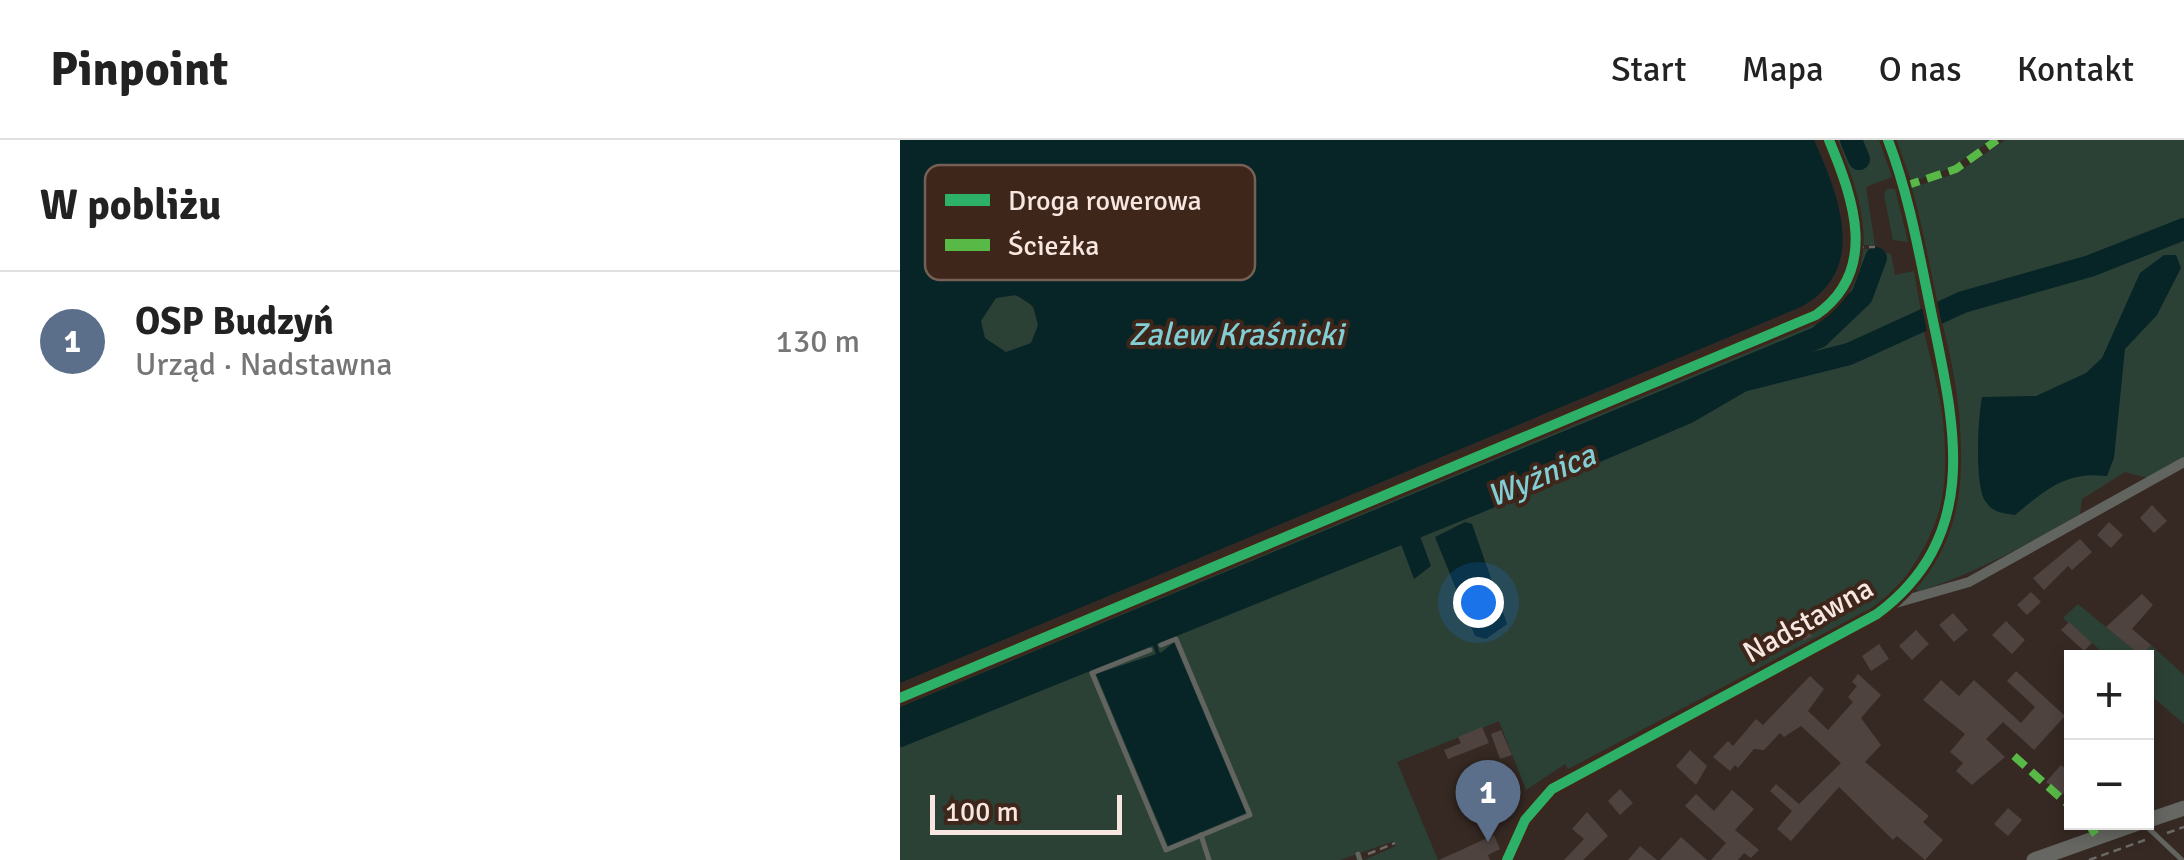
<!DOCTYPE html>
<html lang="pl">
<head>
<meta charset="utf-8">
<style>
	body { margin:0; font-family:Signika,sans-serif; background:#f6f6f6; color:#222 }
	.controls { position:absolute; right:30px; bottom:30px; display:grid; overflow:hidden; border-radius:0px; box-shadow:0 5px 15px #0003 }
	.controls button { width:90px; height:90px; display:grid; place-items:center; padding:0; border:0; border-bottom:2px solid #e0e0e0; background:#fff; color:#222; font:50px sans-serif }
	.scale { position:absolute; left:30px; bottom:25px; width:192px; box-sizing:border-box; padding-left:10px; border:5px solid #f8e7e0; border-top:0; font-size:28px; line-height:35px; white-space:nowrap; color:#f8e7e0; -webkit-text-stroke:8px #3e261b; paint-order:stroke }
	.you { position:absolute; left:578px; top:462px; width:35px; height:35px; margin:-25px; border:8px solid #fff; border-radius:50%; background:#1a73e8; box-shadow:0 0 0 15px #1a73e833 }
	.badge { display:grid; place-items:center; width:65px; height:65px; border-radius:50%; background:#645c5a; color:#fff; font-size:32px; font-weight:700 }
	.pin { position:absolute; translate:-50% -82px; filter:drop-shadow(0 2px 5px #0008) }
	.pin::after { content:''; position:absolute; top:52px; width:35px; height:30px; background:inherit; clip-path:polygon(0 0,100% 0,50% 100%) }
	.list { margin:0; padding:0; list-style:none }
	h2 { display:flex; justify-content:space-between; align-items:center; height:130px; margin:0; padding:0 40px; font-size:42px }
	h2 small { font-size:32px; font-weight:400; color:#767676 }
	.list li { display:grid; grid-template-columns:65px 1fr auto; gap:30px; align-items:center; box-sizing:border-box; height:140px; padding:0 40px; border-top:2px solid #e0e0e0 }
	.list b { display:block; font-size:38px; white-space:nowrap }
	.list p { margin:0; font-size:32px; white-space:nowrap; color:#767676 }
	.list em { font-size:32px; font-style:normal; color:#767676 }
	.map { position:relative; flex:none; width:1284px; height:720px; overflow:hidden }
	header { display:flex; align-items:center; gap:60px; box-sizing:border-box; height:140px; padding:0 50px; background:#fff; border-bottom:2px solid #e0e0e0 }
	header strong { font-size:48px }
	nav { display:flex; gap:55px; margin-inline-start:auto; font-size:35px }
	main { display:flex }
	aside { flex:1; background:#fff }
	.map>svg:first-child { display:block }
</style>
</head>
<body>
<header>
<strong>Pinpoint</strong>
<nav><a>Start</a><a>Mapa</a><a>O nas</a><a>Kontakt</a></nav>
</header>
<main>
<aside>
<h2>W pobliżu<small></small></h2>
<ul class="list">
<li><span class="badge" style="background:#5c6f8a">1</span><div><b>OSP Budzyń</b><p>Urząd · Nadstawna</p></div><em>130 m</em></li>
</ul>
</aside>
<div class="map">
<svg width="1284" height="720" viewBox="0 0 1284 720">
	<rect width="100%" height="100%" fill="#362923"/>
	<g fill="#2c4136">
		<polygon points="931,0 949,0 958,20 952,0 979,0 992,37 966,47 975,105 959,105 947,43"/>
		<polygon points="995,0 1091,0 1051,28 1012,42"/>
		<polygon points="1105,0 1284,0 1284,82 1276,90 1062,157 1039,170 1011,48 1057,33"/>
		<polygon points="987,49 995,49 1008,102 993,100 984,54"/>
		<path d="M1284,92V318L1248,338L1225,332L1182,359L1180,374C1128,404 1078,432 1020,451L1014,449C1078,372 1065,269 1041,178L1063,164Z"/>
		<path d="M960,108L991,114L995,135L1014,131L1022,178L949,211L841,238L783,272L547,372L544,359L919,200C942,185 986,147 975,118L960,155L917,194L0,572V561L906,185C936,167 957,144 960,108Z"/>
		<circle cx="109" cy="184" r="29"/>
		<path d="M1022,185C1051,299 1069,360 989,459L668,629L665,624L626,650L599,581L497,622L538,720H464L496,706L494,701L440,720H0V599L586,365L792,276L842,246L954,217Z"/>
		<polygon points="1178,464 1241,516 1251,505 1284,535 1284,584 1247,552 1246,518 1208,517 1163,478"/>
	</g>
	<g fill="#072426" fill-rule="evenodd">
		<path d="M0,0H914C939,57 969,129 901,167L0,543ZM116,155L133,166L138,185L131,203L106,212L85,198L81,181L96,158Z"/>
		<path d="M1264,115H1276L1281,128L1257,175L1225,209L1214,318L1207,336C1167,331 1146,349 1115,375C1103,373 1093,373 1086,362C1074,347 1078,277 1082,257L1136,256L1186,233L1202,218L1240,133Z"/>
		<polygon points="565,382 572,384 607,484 586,499 575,496 535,397"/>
		<polygon points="520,396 531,426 514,439 501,404"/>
		<polygon points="274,502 346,673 268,706 196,534 262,512"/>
	</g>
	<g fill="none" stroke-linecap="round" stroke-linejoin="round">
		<polyline stroke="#072426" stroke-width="4" points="252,496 258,514"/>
		<g stroke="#072426" stroke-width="22">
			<polyline points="951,0 959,19"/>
			<polyline points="0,579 919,197 962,156 976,118"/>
			<polyline points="0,596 581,361 787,273 842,241 949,214 1063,162 1190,126 1284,89"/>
		</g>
	</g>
	<g fill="#4e433f">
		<polygon points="1252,365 1267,381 1254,393 1240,378"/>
		<polygon points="1209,382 1223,395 1211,408 1197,395"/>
		<polygon points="1180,399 1192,412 1172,430 1168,426 1144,450 1133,438"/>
		<polygon points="1131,452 1141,462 1127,475 1117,465"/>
		<polygon points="1242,454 1253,465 1232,489 1251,505 1241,516 1206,487"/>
		<polygon points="1053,473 1068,490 1054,502 1039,485"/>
		<polygon points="904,477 912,496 904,501 890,484"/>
		<polygon points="1106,481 1125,500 1112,514 1092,495"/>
		<polygon points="1169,482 1192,503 1184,511 1161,490"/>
		<polygon points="1016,490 1029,504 1012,520 999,506"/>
		<polygon points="979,504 989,519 971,531 962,516"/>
		<polygon points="1116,531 1165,576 1134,610 1103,582 1086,599 1105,617 1072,645 1056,631 1063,623 1050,612 1065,594 1023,560 1041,540 1059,556 1074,540 1121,583 1135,567 1107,541"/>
		<polygon points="958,534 981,555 961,578 981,605 965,622 1029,676 1023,682 1043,700 1025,720 997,696 993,700 939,647 891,701 877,689 892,671 870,651 876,644 899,664 941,623 901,586 884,597 880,593 864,610 854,609 838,628 835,625 830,631 813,617 828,601 833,606 856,579 863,585 910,536 924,549 908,571 928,590 953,562 948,557 957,546 952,542"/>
		<polygon points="582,587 589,603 548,619 544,610 561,603 558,597"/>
		<polygon points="601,590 612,615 600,619 591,594"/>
		<polygon points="790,610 807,626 796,645 776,626"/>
		<polygon points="1161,625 1172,634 1172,644 1162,655 1146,642"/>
		<polygon points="601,628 609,651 589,658 583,639"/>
		<polygon points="720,649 733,663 720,675 708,661"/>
		<polygon points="832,650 854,669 835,690 859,710 851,718 844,713 838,720 811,720 826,703 785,666 796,654 814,671"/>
		<polygon points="1108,668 1122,680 1108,696 1094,684"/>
		<polygon points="687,672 708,696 683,720 664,720 684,699 672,689"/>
		<polygon points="594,695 600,709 588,715 590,720 539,720"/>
		<polygon points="781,697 807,720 760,720"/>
		<polygon points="740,706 757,720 728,720"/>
	</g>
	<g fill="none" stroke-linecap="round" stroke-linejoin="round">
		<g stroke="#6c6a66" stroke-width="2.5" stroke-dasharray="8 5" stroke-linecap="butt">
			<polyline points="956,107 975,107"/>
			<path d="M0,554L916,170C977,130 949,55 926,0"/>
			<polyline points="1267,693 1284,687"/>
			<polyline points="468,714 495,703"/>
			<polyline points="1189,720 1245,700"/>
		</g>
		<g stroke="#626460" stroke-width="5">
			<polyline points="250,510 192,533 266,710 350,675 276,499 261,505"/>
			<polyline points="1244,684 1282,720"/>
			<polyline points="301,695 309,720"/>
			<polyline points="458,714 460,720"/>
		</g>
		<polyline stroke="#626460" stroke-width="10" points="992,464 1069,442 1284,322"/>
		<g stroke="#666662" stroke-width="15">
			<polyline points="1246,681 1284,668"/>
			<path d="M607,720L625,680L652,649L977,474C1084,394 1054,283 1031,171C1019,113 1009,55 988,0"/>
			<polyline points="1134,720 1241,682"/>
		</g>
		<g stroke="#58b947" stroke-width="8" stroke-dasharray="15 8" stroke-linecap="butt">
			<polyline points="1005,46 1056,29 1097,0"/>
			<polyline points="1114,616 1172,668"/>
			<polyline points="1187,682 1198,698"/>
		</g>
		<g stroke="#3e261b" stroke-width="16">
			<g id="cycleway">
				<path d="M0,558L916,175C979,131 954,60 929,0"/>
				<path d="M607,720L625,680L652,649L977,474C1084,394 1054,283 1031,171C1019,113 1009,55 988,0"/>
			</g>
		</g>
		<use href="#cycleway" stroke="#2db169" stroke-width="10"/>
	</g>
	<g text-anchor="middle" stroke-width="8" stroke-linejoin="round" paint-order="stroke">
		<g font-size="30" fill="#f8e7e0" stroke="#3e261b">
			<text transform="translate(908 480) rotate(-29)" y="10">Nadstawna</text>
		</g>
		<g font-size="32" font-style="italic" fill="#81ced5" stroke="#3e261b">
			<text x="336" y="205">Zalew Kraśnicki</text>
			<text transform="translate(641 335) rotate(-23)" y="11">Wyżnica</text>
		</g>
	</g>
	<rect x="25" y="25" width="330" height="115" rx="15" fill="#3e261b" stroke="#766056" stroke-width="2.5"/>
	<rect x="45" y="54" width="45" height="12" fill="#2db169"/>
	<rect x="45" y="99" width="45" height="12" fill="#58b947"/>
	<g font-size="28" fill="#f8e7e0">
		<text x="108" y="70">Droga rowerowa</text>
		<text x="108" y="115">Ścieżka</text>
	</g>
</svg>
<div class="controls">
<button>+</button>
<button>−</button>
</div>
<div class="scale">100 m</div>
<div class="you"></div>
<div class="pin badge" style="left:588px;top:702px;background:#5c6f8a">1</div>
</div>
</main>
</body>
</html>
